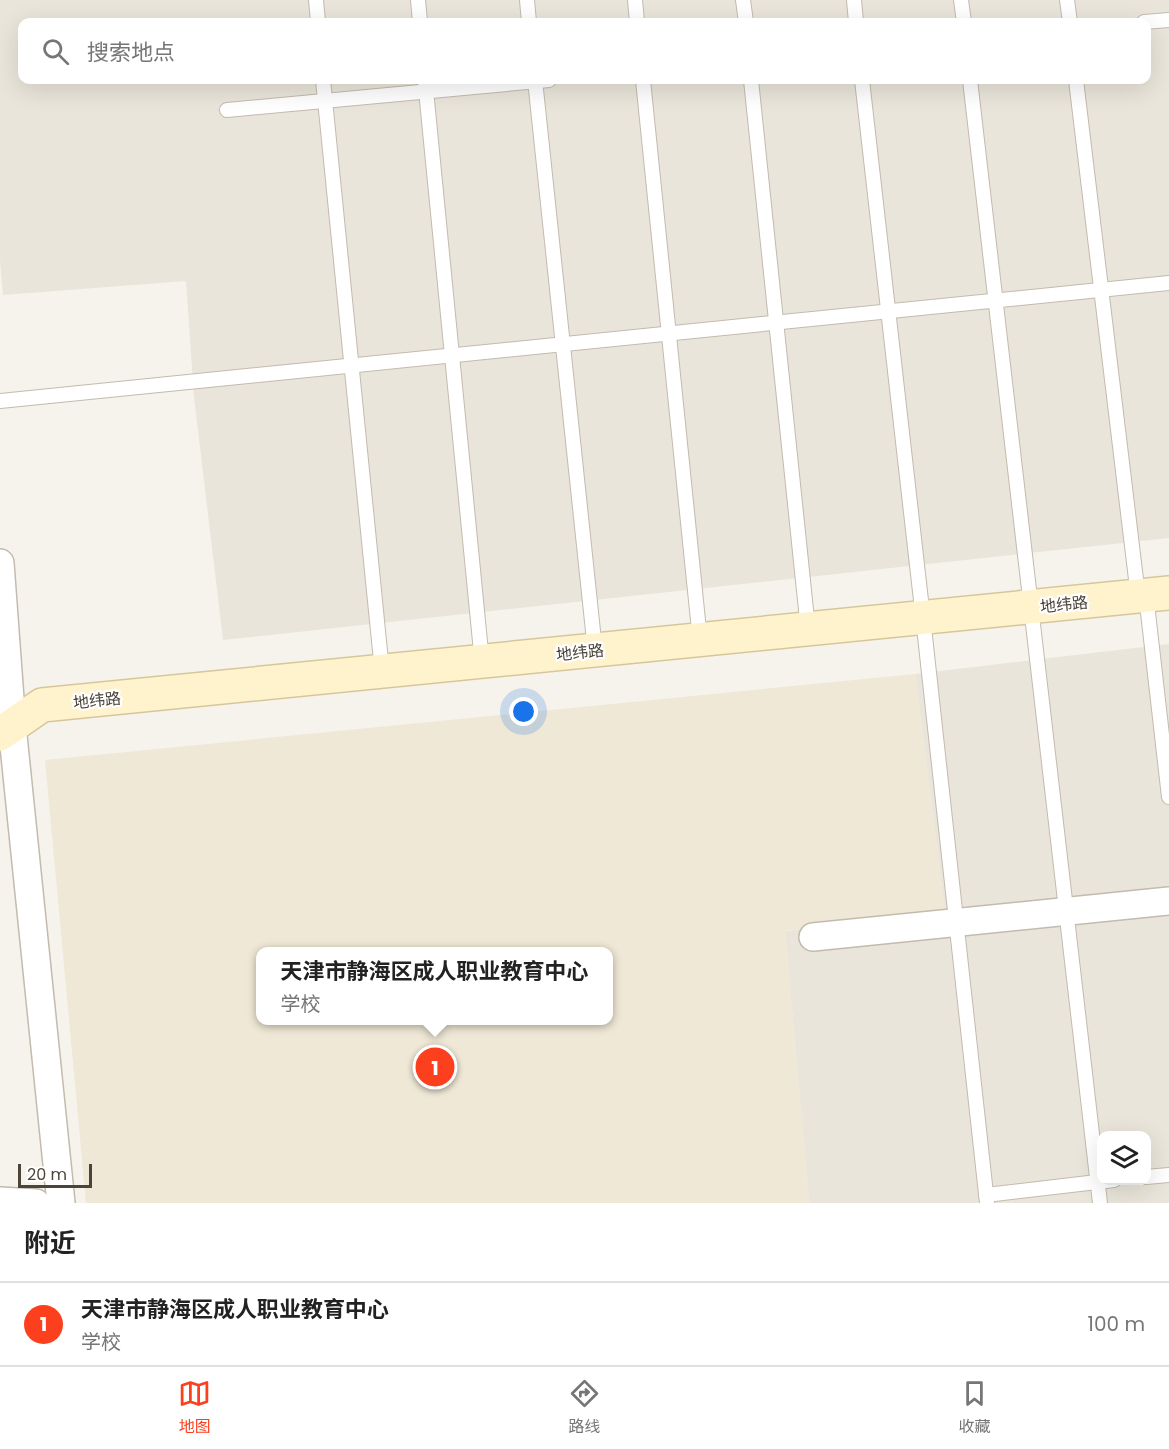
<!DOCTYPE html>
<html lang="zh">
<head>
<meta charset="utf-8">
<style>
	body { margin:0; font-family:Poppins,"Noto Sans SC",sans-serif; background:#f6f6f6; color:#222 }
	.controls { position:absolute; right:18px; bottom:18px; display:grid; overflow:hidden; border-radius:12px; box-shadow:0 6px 24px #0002 }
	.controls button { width:54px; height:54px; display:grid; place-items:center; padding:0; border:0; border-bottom:2px solid #e0e0e0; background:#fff; color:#222; font:30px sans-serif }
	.scale { position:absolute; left:18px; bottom:15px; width:74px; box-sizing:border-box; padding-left:6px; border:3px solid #4b4439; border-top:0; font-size:16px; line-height:21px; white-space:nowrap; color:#4b4439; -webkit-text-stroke:4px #fff; paint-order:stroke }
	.you { position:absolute; left:524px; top:712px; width:21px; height:21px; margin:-15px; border:4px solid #fff; border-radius:50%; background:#1a73e8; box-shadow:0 0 0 9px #1a73e833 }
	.badge { display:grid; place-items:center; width:39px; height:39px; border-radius:50%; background:#fc3f1d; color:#fff; font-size:20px; font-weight:700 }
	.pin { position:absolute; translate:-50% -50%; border:3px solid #fff; box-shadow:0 2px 6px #0006 }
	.popup { position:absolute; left:256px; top:947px; width:357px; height:78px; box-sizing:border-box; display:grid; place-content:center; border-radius:12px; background:#fff; filter:drop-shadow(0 2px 4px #0005); font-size:20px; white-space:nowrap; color:#767676 }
	.popup b { font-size:22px; color:#222 }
	.popup::after { content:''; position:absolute; left:50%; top:100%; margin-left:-12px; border:12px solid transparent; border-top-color:#fff }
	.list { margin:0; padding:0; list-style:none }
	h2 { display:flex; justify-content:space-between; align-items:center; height:78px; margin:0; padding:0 24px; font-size:26px }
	h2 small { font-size:20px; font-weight:400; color:#767676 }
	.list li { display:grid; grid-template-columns:39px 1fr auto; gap:18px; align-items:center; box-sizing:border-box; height:84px; padding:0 24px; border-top:2px solid #e0e0e0 }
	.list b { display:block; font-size:22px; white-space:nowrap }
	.list p { margin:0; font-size:20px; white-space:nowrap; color:#767676 }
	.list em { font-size:20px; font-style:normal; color:#767676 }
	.icon { flex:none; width:33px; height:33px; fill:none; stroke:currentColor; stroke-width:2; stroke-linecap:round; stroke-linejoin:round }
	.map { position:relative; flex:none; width:1169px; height:1203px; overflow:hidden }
	.search { position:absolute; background:#fff; box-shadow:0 6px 24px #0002; left:18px; right:18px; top:18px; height:66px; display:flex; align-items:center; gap:15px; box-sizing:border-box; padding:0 21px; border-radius:12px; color:#767676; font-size:22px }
	.sheet { height:162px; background:#fff }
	nav { display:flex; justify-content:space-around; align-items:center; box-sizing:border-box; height:84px; border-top:2px solid #e0e0e0; background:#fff; font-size:16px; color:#767676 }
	nav a { display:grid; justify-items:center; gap:3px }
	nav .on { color:#fc3f1d }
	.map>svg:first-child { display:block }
</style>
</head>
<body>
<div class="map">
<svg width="1169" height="1203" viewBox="0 0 1169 1203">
	<rect width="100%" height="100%" fill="#f6f3ec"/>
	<g fill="#eae5da" fill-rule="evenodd">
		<path d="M0,0H1169V538L223,640L194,397L186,281L3,295L0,260ZM22,22H1146V80H22Z"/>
		<path d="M1169,644V1203H809L785,931L945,912L915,674ZM1102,1136H1146V1180H1102Z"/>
	</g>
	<path fill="#efe8d6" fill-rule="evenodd" d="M915,674L945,912L785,931L809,1203H86L45,760ZM261,952H609V1020H261Z"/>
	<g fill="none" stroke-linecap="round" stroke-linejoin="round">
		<g stroke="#c2bbae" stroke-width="16">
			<g id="service">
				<polyline points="316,0 318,22"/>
				<polyline points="418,0 420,22"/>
				<polyline points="527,0 529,22"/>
				<polyline points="635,0 637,22"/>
				<polyline points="743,0 746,22"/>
				<polyline points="854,0 856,22"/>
				<polyline points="961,0 964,22"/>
				<polyline points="1067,0 1070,22"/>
				<polyline points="1144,22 1169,20"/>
				<polyline points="323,80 382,671"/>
				<polyline points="425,80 482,662"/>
				<polyline points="535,80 595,650"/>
				<polyline points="643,80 700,640"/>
				<polyline points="751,80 808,629"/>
				<polyline points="862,80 923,618 987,1203"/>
				<polyline points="970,80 1100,1203"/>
				<polyline points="1076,80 1138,596"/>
				<polyline points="227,110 549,80"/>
				<polyline points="0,401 1169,283"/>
				<polyline points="1146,595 1169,797"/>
				<polyline points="1146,1177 1169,1175"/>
				<polyline points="986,1195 1114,1180"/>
			</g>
		</g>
		<g stroke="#c2bbae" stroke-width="30">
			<g id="minor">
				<polyline points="0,563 12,726 61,1203"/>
				<polyline points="813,937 1169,901"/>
				<polyline points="0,1201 36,1203"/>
			</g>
		</g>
		<g stroke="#d6c79b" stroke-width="36">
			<polyline id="secondary" points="0,734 42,705 1169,593"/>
		</g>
		<use href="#service" stroke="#fff" stroke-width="14"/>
		<use href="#minor" stroke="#fff" stroke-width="27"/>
		<use href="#secondary" stroke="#fff3cd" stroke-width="33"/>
	</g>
	<g text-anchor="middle" stroke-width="4.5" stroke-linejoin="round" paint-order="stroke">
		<g font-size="16" fill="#4b4439" stroke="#fff">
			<text transform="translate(1064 604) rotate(-6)" y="6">地纬路</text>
			<text transform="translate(580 652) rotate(-6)" y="6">地纬路</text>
			<text transform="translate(97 700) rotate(-6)" y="6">地纬路</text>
		</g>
	</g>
</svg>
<div class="controls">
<button><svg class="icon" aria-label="layers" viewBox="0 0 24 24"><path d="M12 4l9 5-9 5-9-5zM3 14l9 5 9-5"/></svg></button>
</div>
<div class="scale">20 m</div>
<div class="you"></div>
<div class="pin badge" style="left:435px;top:1067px">1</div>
<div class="popup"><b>天津市静海区成人职业教育中心</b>学校</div>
<div class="search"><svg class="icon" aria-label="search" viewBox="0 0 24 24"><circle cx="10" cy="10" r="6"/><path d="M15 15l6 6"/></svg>搜索地点</div>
</div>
<section class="sheet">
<h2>附近<small></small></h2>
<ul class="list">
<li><span class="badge">1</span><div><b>天津市静海区成人职业教育中心</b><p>学校</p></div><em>100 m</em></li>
</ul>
</section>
<nav>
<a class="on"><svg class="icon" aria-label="map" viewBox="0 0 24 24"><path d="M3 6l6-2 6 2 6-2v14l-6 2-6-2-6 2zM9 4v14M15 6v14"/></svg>地图</a>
<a><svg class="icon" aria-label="directions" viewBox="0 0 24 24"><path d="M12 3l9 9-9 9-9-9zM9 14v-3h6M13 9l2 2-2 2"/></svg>路线</a>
<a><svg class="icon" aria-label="saved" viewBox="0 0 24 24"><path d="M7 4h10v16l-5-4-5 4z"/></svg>收藏</a>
</nav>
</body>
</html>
